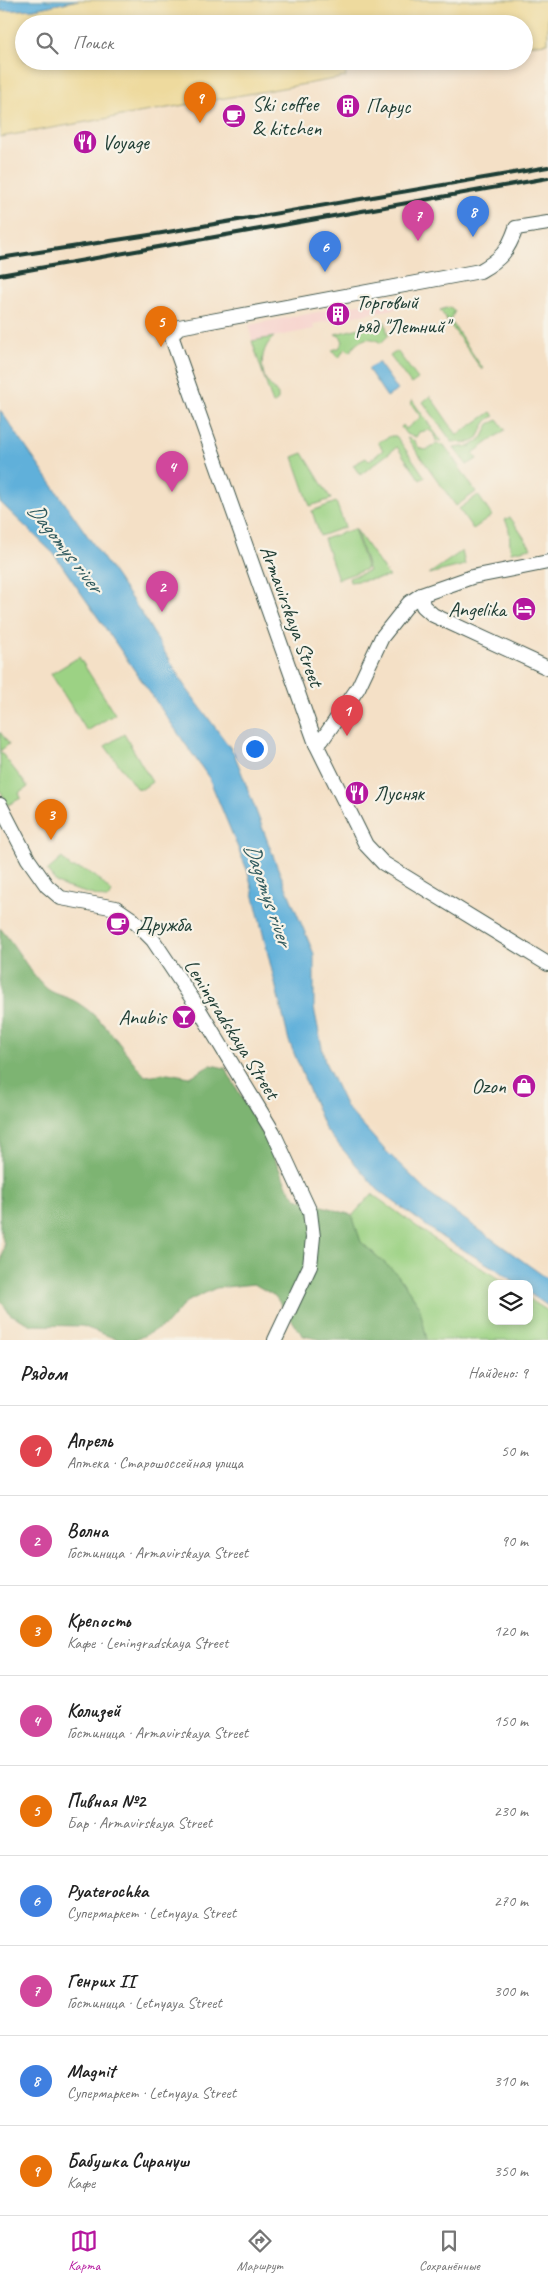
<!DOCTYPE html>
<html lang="ru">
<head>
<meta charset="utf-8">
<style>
	body { margin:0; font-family:Caveat,sans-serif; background:#f2f2f2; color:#222 }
	.controls { position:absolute; right:15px; bottom:15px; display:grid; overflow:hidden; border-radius:10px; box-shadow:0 2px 8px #0003 }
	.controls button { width:45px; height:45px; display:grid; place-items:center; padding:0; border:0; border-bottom:1px solid #e0e0e0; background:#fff; color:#222; font:25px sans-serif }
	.you { position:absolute; left:254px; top:748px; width:18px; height:18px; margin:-12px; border:4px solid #fff; border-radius:50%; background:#1a73e8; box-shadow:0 0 0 8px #1a73e833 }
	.badge { display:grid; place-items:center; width:32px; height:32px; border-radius:50%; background:#b5179e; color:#fff; font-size:16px; font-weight:700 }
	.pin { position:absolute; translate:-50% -41px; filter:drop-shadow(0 1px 2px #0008) }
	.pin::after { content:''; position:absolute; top:26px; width:18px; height:15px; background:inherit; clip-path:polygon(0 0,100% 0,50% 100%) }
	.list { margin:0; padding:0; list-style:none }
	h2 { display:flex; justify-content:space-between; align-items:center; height:65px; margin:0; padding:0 20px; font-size:21px }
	h2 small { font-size:16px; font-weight:400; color:#767676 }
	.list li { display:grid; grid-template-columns:32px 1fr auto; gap:15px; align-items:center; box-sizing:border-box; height:90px; padding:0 20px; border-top:1px solid #e0e0e0 }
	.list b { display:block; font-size:19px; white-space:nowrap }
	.list p { margin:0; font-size:16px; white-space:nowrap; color:#767676 }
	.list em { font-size:16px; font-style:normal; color:#767676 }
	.icon { flex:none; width:28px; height:28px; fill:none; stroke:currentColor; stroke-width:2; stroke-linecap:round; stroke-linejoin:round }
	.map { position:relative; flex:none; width:548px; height:1340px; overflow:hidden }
	.search { position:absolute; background:#fff; box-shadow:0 2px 8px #0003; left:15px; right:15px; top:15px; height:55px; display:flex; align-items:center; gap:12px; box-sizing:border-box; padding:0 18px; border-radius:28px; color:#767676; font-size:19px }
	.sheet { height:875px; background:#fff }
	nav { display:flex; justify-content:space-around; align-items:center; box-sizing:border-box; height:70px; border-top:1px solid #e0e0e0; background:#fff; font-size:14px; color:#767676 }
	nav a { display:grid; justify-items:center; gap:2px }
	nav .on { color:#b5179e }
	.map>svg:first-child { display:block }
</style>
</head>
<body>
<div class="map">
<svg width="548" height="1340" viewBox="0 0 548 1340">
	<rect width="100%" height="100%" fill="#f7f3e8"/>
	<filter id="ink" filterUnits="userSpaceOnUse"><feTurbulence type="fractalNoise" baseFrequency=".02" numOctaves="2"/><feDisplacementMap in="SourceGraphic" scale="10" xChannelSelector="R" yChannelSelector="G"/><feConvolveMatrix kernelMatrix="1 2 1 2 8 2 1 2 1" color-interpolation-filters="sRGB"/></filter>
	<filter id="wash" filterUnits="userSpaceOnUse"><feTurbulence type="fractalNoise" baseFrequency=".0096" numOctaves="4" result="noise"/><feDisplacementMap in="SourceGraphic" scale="20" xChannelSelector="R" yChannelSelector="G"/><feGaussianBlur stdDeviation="1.12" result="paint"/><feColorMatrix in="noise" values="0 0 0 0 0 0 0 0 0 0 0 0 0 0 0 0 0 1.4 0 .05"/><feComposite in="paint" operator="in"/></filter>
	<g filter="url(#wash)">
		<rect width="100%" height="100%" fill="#f4e0c6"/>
		<polygon fill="#f7d0cb" points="397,297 399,308 313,324 314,329 252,341 249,325"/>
		<g fill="#9cd284" stroke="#5e885c">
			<polygon points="450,307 455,311 450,320 483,369 482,370 440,310"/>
			<path d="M385,322L388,336L381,343C368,334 358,340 350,352L345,348L339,358L332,350L339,348L343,342L341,337L335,334Z"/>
			<path d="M274,337C263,346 260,361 264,375C265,382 274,388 278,395V400L273,404L252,341Z"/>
			<polygon points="397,351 418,379 411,384 390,356"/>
			<path d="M430,396L457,435L491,412L495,416C480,420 484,438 472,442C466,443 458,442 452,442L423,402Z"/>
			<polygon points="412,400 441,441 436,441 434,434 429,430 419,432 416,437 406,434 401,427 403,425 406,429 421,417 411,404"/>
			<polygon points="498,420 505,430 473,453 477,459 467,465 454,448 471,446 477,442 483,437 489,424"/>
			<polygon points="391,436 396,436 425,477 420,480 397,447 360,475 353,465 366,458 369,461 383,450 378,442"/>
			<path d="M407,438L415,441C418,451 428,453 435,444L444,445L476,492L456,506Z"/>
			<polygon points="303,453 331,499 310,506 293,457"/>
			<polygon points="478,495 492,516 473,529 459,509"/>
			<polygon points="336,502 345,527 320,536 312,511"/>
			<path d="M510,517L531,548L511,552C508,540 512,530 505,520Z"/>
			<polygon points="355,528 389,577 350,582 349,578 369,571"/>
			<polygon points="354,529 367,569 338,579 324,539"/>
			<polygon points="462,551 465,565 429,574"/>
			<polygon points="79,657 115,714 87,731 51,674"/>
			<polygon points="0,732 9,744 0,751 28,787 19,793 21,798 8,805 0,790"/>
			<polygon points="124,734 152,782 142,789 136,788 105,746"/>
			<path d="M62,858L71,868C90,868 100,880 112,893L107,899L66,887L57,883L47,871Z"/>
			<polygon points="372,1194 441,1244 508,1284 492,1284 492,1321 529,1321 529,1299 548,1311 548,1340 427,1340 419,1305 397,1274 361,1242 352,1216"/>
		</g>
		<path fill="#7db472" stroke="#4e7853" d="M0,928C16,946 27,969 44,986C52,995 68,996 78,1003C107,1021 123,1051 145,1076L168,1073L190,1077L211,1065L225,1068L265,1138L286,1184L296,1198L352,1215L361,1242L397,1274L419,1305L427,1340H324L303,1336L275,1296L254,1284L216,1288L186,1302L166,1325L135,1340H119L82,1326L32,1325L10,1314L0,1300V1270L4,1245L0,1227Z"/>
		<polygon fill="#eeda9e" stroke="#868c69" points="78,0 548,0 548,43 524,45 524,24 24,24 24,61 399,61 345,71 346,77 0,137 0,11 34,9"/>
		<g fill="#60b0da" stroke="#407687">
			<polygon points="0,0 78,0 34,9 0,11"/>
			<polygon points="378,362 398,390 387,397 368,369"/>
			<polygon points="0,410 144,617 184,685 234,753 277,866 314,954 314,1008 325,1062 346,1107 384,1149 432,1196 548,1279 548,1306 529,1293 529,1284 517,1284 501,1272 443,1238 378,1190 325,1129 289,1041 248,872 209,778 54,554 0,502"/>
		</g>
	</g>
	<g filter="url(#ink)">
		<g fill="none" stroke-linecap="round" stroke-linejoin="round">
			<g stroke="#3f554a" stroke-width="16">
				<g id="minor">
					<path d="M548,223L516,228C508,251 501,259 480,271L179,327L174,332L172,338L316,744L366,845L383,863L548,964"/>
					<polyline points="421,595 423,606 433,615 548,668"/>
					<polyline points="316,744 322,740 358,688 382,637 409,603 421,595 472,577 548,562"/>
					<polyline points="0,805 28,859 47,886 61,898 116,908 132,919 153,940 197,1006 273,1132 310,1212 313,1237 310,1266 275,1340"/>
				</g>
			</g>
			<use href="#minor" stroke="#fff" stroke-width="14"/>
			<g stroke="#1f3d34" stroke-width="4">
				<polyline points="0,258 162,233 548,167"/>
				<polyline points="0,275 548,178"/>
			</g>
		</g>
	</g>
	<defs>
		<g id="building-disc" transform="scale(1.25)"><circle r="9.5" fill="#b5179e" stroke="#f7f3e8"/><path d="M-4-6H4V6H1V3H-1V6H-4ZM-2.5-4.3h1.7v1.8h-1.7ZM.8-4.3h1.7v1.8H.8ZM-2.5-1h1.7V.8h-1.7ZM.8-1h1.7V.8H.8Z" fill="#fff"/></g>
		<g id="cafe-disc" transform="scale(1.25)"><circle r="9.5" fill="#b5179e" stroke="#f7f3e8"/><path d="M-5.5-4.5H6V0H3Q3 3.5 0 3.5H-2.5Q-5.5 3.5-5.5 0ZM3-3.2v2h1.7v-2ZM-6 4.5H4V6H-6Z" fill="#fff"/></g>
		<g id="restaurant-disc" transform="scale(1.25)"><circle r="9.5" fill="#b5179e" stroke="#f7f3e8"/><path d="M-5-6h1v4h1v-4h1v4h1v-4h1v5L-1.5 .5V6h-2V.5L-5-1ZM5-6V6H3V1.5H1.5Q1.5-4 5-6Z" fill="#fff"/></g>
		<g id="hotel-disc" transform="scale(1.25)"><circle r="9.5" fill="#b5179e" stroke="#f7f3e8"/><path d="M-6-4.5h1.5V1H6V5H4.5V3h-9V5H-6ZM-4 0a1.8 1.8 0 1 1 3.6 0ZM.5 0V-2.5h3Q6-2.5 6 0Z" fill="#fff"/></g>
		<g id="bar-disc" transform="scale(1.25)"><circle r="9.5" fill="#b5179e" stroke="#f7f3e8"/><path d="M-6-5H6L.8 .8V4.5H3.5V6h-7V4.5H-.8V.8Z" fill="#fff"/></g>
		<g id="shop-disc" transform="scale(1.25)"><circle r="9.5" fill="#b5179e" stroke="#f7f3e8"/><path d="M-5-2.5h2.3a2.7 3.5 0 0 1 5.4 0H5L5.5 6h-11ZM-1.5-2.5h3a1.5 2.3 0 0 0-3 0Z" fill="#fff"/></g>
	</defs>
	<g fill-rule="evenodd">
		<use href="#building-disc" x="348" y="106"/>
		<use href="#cafe-disc" x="234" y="116"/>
		<use href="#restaurant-disc" x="85" y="142"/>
		<use href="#building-disc" x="338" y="314"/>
		<use href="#hotel-disc" x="524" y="609"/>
		<use href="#restaurant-disc" x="357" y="793"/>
		<use href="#cafe-disc" x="118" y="924"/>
		<use href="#bar-disc" x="184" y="1017"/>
		<use href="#shop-disc" x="524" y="1086"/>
	</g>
	<g text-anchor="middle" stroke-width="4.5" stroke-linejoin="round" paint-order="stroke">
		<g font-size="21" fill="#1f3d34" stroke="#f7f3e8" text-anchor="start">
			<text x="252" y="111">Ski coffee<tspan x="252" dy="24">&amp; kitchen</tspan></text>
			<text x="366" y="113">Парус</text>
			<text x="102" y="149">Voyage</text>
			<text x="356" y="309">Торговый<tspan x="356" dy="24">ряд "Летний"</tspan></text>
			<text x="506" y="616" text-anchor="end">Angelika</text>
			<text x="374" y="800">Лусняк</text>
			<text x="136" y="931">Дружба</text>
			<text x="166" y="1024" text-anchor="end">Anubis</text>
			<text x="506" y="1093" text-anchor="end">Ozon</text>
		</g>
		<g font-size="21" fill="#1f3d34" stroke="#f7f3e8">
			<text transform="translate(292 616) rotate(70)" y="7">Armavirskaya Street</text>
			<text transform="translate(232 1029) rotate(58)" y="7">Leningradskaya Street</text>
		</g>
		<g font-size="22" font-style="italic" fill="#2f5a5e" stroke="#f7f3e8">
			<text transform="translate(66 547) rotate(52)" y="8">Dagomys river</text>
			<text transform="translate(269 894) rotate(71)" y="8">Dagomys river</text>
		</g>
	</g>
</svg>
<div class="controls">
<button><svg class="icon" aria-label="layers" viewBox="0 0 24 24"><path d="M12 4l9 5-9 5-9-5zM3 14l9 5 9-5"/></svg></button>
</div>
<div class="you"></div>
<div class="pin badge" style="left:347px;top:736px;background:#e0444e">1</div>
<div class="pin badge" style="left:162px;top:612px;background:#d1479c">2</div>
<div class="pin badge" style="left:51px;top:840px;background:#e8710a">3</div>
<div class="pin badge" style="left:172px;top:492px;background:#d1479c">4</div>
<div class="pin badge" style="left:161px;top:347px;background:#e8710a">5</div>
<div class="pin badge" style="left:325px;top:272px;background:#3f7fe0">6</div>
<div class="pin badge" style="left:418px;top:241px;background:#d1479c">7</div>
<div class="pin badge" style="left:473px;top:237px;background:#3f7fe0">8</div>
<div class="pin badge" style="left:200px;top:123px;background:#e8710a">9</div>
<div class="search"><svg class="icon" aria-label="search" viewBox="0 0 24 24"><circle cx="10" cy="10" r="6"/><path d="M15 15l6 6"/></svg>Поиск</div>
</div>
<section class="sheet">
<h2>Рядом<small>Найдено: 9</small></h2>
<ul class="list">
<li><span class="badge" style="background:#e0444e">1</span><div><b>Апрель</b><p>Аптека · Старошоссейная улица</p></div><em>50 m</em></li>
<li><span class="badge" style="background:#d1479c">2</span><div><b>Волна</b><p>Гостиница · Armavirskaya Street</p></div><em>90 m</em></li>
<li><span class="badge" style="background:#e8710a">3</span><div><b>Крепость</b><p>Кафе · Leningradskaya Street</p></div><em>120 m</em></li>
<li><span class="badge" style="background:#d1479c">4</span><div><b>Колизей</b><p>Гостиница · Armavirskaya Street</p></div><em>150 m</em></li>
<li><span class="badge" style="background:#e8710a">5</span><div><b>Пивная №2</b><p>Бар · Armavirskaya Street</p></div><em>230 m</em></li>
<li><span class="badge" style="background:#3f7fe0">6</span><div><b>Pyaterochka</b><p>Супермаркет · Letnyaya Street</p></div><em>270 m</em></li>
<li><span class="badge" style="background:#d1479c">7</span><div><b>Генрих II</b><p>Гостиница · Letnyaya Street</p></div><em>300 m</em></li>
<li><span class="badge" style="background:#3f7fe0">8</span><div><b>Magnit</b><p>Супермаркет · Letnyaya Street</p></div><em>310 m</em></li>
<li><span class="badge" style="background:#e8710a">9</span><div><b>Бабушка Сирануш</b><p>Кафе</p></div><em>350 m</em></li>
</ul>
</section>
<nav>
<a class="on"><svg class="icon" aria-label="map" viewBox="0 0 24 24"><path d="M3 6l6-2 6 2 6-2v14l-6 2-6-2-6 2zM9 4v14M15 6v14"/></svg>Карта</a>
<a><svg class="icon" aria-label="directions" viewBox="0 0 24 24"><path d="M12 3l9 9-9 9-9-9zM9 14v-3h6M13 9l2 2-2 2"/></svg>Маршрут</a>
<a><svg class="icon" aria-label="saved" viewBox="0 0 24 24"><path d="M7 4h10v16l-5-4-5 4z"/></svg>Сохранённые</a>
</nav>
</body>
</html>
